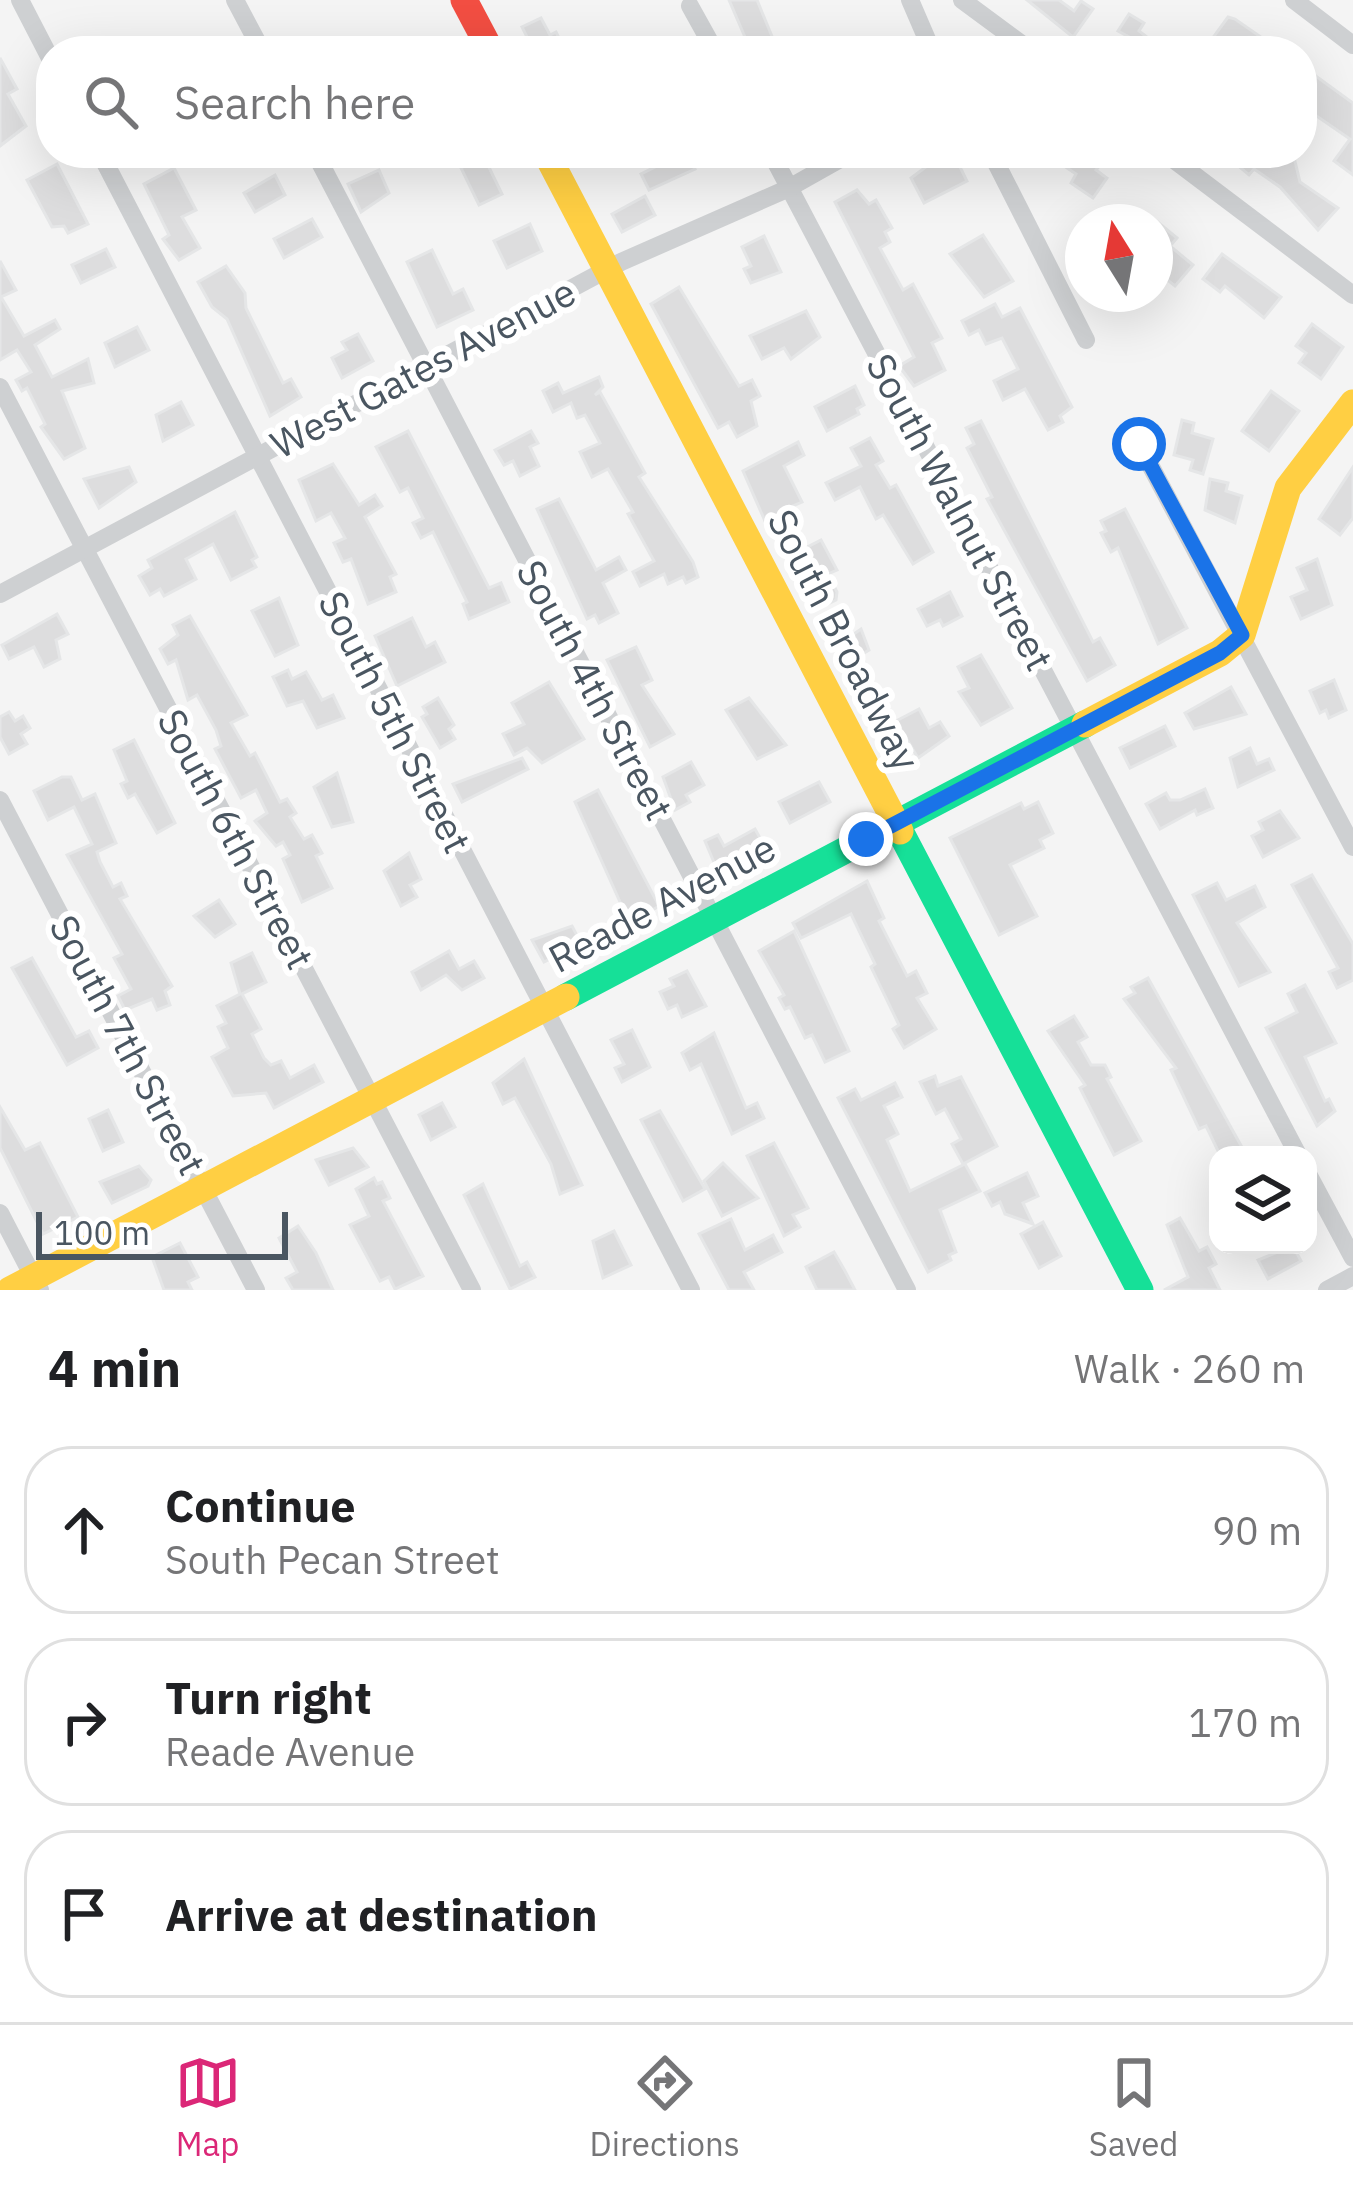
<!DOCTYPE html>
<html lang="en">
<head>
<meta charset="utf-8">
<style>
	body { margin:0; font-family:"IBM Plex Sans",sans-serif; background:#f6f6f6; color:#202124 }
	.controls { position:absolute; right:36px; bottom:36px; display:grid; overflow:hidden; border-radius:24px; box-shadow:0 12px 48px #0002 }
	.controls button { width:108px; height:108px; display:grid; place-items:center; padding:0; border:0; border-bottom:3px solid #e0e0e0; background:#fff; color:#202124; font:60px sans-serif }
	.compass { position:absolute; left:1065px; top:204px; width:108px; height:108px; border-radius:50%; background:#fff; box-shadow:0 12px 48px #0002; rotate:349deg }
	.scale { position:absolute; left:36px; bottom:30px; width:252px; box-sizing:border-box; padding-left:12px; border:6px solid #4a5661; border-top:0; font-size:33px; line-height:42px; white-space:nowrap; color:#4a5661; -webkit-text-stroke:9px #fff; paint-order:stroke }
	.stop { position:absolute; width:36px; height:36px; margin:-27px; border:9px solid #1a73e8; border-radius:50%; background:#fff }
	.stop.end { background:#1a73e8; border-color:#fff; box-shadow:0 3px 12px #0008 }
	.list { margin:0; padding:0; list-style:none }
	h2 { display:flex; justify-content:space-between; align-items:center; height:156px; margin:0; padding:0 48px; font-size:51px }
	h2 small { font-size:39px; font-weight:400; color:#757577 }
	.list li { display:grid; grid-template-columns:78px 1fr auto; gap:36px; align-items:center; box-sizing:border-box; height:168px; margin:0 24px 24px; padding:0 24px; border:3px solid #e0e0e0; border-radius:48px }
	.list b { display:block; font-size:45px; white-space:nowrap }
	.list p { margin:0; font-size:39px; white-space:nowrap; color:#757577 }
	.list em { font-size:39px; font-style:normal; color:#757577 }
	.icon { flex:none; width:66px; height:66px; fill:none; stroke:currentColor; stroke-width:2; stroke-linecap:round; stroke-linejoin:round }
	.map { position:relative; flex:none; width:1353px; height:1290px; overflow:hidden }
	.search { position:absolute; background:#fff; box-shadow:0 12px 48px #0002; left:36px; right:36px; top:36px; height:132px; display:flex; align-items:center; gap:30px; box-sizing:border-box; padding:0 42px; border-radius:48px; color:#757577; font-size:45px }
	.sheet { height:732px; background:#fff }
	nav { display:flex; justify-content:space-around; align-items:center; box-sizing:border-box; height:168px; border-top:3px solid #e0e0e0; background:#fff; font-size:33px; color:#757577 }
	nav a { display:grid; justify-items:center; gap:6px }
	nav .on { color:#db2777 }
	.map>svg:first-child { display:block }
</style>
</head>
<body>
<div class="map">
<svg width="1353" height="1290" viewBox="0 0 1353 1290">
	<rect width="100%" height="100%" fill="#f4f4f4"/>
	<g fill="#ddddde" stroke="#e5e6e7" stroke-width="3">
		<polygon points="729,0 757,0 778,51 751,51"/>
		<polygon points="1027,0 1059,0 1074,11 1081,1 1093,9 1073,37"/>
		<polygon points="1129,14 1144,23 1139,31 1152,41 1144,51 1117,51 1129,37 1118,31"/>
		<polygon points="1228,17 1235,19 1281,51 1221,51 1209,43"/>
		<polygon points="541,18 550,35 556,32 562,44 534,51 522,27"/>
		<polygon points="0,58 17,89 8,94 26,126 0,146"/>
		<polygon points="1302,66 1353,103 1353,175 1334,161 1350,139 1302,106"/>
		<polygon points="652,153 686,153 695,169 649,190 641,174 659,165"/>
		<polygon points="1045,153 1086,153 1101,164 1096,170 1107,178 1093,198 1071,183 1076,174"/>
		<polygon points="1223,153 1267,153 1277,161 1294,157 1300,182 1338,208 1318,230 1280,187 1254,169 1249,175"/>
		<polygon points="484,157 502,194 479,205 461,168"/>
		<polygon points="955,157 967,181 924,203 911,178 934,161 936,166"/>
		<polygon points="57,164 88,224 68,233 64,226 52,227 27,180"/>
		<polygon points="174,168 196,210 182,217 200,248 179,260 163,239 169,235 144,184"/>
		<polygon points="379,170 389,193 361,212 348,184"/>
		<polygon points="275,175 285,195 255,212 244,193"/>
		<polygon points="857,190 869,204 876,200 892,228 885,232 890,242 880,248 903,290 913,284 942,338 932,343 945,370 914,386 899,366 914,357 835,202"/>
		<polygon points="645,196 655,215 622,232 612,214"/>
		<polygon points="312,219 322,237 284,258 274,239"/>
		<polygon points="1155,220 1177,238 1170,246 1193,265 1175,286 1155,270"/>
		<polygon points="530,224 542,251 507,268 494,241"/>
		<polygon points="983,235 1013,281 984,297 950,254"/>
		<polygon points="764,236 781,272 751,283 744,269 751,266 742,247"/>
		<polygon points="106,249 115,267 81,283 72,265"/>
		<polygon points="432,250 453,294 463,289 473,310 437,327 407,262"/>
		<polygon points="1222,254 1281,297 1264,318 1225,286 1220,292 1203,279"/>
		<polygon points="0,261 16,290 1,297 24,336 55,320 60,329 35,345 52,377 88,359 94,383 62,391 85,448 64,459 41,427 45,424 27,388 22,391 16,380 31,372 17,350 0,360"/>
		<polygon points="226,266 245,293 246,308 283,383 291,379 301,397 270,416 227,319 212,307 198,282"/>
		<polygon points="679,287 739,386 752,380 760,396 751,401 757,426 737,437 729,422 718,428 651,304"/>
		<polygon points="995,304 1002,317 1020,308 1072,407 1060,416 1063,422 1048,430 1025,389 1003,400 994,381 1018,369 1002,338 986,344 979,330 969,335 962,321"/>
		<polygon points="806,311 820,337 791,359 784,348 762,359 750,336"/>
		<polygon points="1312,324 1343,347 1321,379 1299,363 1306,353 1296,346"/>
		<polygon points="137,327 149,350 115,367 105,343"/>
		<polygon points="358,334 373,361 342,378 332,358 347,350 342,342"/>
		<polygon points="599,377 603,387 595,395 600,392 645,473 639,477 693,562 698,577 686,583 683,577 668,584 664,574 640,586 633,572 654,561 628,514 633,512 608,469 592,477 580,452 600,443 585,415 577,418 571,403 553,412 543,391 558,383 563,393"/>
		<polygon points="855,386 864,405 857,409 859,414 827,431 815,407"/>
		<polygon points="1271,391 1299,411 1269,451 1242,431"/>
		<polygon points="181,402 193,425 163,441 156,415"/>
		<polygon points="1182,420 1194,423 1192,433 1213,439 1203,474 1190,470 1193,460 1174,455"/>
		<polygon points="981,421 1093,642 1100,638 1115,665 1087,681 987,499 992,497 967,448 974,444 966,428"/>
		<polygon points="408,431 489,588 501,583 509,602 469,619 463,604 467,602 433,532 421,538 413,523 423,518 408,488 400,492 376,447"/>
		<polygon points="531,431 538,443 530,447 539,466 520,476 513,461 504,465 495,450"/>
		<polygon points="870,438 883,461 876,465 890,488 896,485 933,552 913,564 883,515 876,519 860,487 835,500 826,483 861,466 851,448"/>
		<polygon points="798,442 804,455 784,466 802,502 793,506 793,517 768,528 743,471"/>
		<polygon points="333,464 359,505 375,495 382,506 365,517 396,574 390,577 396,592 368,604 351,559 343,562 334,543 345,538 331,513 316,521 299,480"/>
		<polygon points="129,467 136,482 99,508 84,479"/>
		<polygon points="1353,467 1353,518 1340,535 1319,519"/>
		<polygon points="1210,479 1228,483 1226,491 1242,496 1235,523 1205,510"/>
		<polygon points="559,499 596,570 619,557 626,570 603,583 618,613 599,623 595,615 587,619 537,509"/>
		<polygon points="1125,509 1187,628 1158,644 1118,548 1111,552 1101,533 1106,531 1101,521"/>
		<polygon points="235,512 257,557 252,560 256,567 231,580 213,544 186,559 196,579 164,596 160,589 150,595 139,576 152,568 148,560"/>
		<polygon points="821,540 837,570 828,574 837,592 836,600 815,610 788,557"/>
		<polygon points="1317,559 1332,605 1301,619 1291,597 1307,590 1297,568"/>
		<polygon points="950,592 962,616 943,626 940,620 927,626 918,609"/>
		<polygon points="279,598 298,645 275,656 252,611"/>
		<polygon points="57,614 68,634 56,640 60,659 44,667 34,647 9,659 2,645"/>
		<polygon points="190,616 247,715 231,723 250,756 255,753 280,802 287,799 296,813 290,817 304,839 312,835 322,853 316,856 332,888 302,902 283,859 290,855 283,842 276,846 255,821 267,813 256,790 241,798 215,749 221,746 216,730 197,695 188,700 176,660 168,664 160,649 178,635 173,625"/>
		<polygon points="412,618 426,647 435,642 445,662 397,686 375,636"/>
		<polygon points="861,629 869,650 859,656 868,673 854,681 835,647"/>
		<polygon points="636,647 652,680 642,685 674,734 650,747 607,660"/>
		<polygon points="981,655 1012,708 981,725 959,692 969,688 958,667"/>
		<polygon points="288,670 292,679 306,672 322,700 333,695 344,718 317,728 303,701 287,706 273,677"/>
		<polygon points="1334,680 1346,710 1329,718 1326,710 1320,713 1310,691"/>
		<polygon points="549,682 584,739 542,763 527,748 514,755 503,734 524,724 512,703"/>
		<polygon points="1231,687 1246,714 1194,729 1185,713"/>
		<polygon points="438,698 454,725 449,729 455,739 440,748 422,717 427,714 423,707"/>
		<polygon points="749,698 786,745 757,759 726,710"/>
		<polygon points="919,709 929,728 940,722 949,736 918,758 896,721"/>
		<polygon points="9,712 15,721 23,716 30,728 21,734 27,744 9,754 0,737 0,717"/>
		<polygon points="1165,726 1175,746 1130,768 1120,748"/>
		<polygon points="134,740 175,823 157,833 135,794 128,798 121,784 127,781 114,750"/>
		<polygon points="1250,748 1257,764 1269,759 1274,770 1238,787 1230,758"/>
		<polygon points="522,758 528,769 462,802 453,784"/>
		<polygon points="691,762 704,785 686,795 690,802 675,810 663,777"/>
		<polygon points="337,773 353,822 332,827 314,787"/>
		<polygon points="62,777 71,777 82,800 95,794 116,843 97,852 100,862 113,887 121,883 127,896 120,899 172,986 165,991 170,1005 157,1010 152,999 125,1010 118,996 131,989 114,958 122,954 67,855 92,844 74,807 48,820 34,791"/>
		<polygon points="819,782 830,802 790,823 779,802"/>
		<polygon points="1205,789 1213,808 1197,815 1195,810 1160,829 1146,804 1166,793 1170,800 1180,800"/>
		<polygon points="598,790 659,906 630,924 575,802"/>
		<polygon points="1038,802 1053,833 1040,840 1044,848 1010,865 1037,916 999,935 950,838 1021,803 1024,809"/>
		<polygon points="1280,811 1299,838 1263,857 1252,836 1263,830 1259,822"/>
		<polygon points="755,829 765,847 718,872 705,841 718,835 724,846"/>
		<polygon points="409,853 421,879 410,885 417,897 401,906 384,871"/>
		<polygon points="1312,875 1353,944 1353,980 1337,988 1329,972 1338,968 1292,885"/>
		<polygon points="867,881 884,918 879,921 907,976 916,971 927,993 917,998 936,1029 904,1048 893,1029 899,1025 871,967 875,964 851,914 801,938 793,923"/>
		<polygon points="1217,883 1226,900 1255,886 1265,907 1237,923 1270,972 1239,986 1193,895"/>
		<polygon points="219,900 235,924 215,937 194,916"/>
		<polygon points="572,926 581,943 544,962 532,940"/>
		<polygon points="794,931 849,1051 825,1062 812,1035 805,1038 790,1007 785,1009 779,998 784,995 759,951"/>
		<polygon points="449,951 459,969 474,961 484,978 462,990 446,975 421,990 412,972"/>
		<polygon points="252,953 266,982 242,994 261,1029 252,1034 264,1058 271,1065 281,1061 290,1078 314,1065 323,1082 274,1108 266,1093 233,1096 212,1057 228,1048 218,1027 226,1023 217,1006 240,994 231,963"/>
		<polygon points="32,958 76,1037 89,1031 98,1048 67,1065 12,968"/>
		<polygon points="687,971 706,1006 682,1017 677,1005 668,1009 660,992 674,986 670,979"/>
		<polygon points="1148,978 1244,1151 1237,1155 1220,1155 1206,1126 1199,1129 1171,1070 1176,1068 1124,999 1135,993 1131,987"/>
		<polygon points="1305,985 1336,1043 1305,1057 1325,1101 1329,1099 1335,1111 1317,1126 1266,1028 1297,1012 1288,994"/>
		<polygon points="1074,1016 1087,1037 1078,1042 1091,1065 1105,1065 1111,1077 1107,1079 1141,1141 1114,1155 1080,1088 1085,1085 1048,1031"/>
		<polygon points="632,1030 650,1067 622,1082 615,1068 624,1064 611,1040"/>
		<polygon points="714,1033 746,1108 757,1103 764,1118 732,1134 701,1064 690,1070 682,1053"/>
		<polygon points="524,1059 582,1185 560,1194 551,1164 515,1098 503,1104 493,1083"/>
		<polygon points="935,1076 938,1086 961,1077 997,1146 963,1164 952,1144 961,1139 945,1109 936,1114 920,1082"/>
		<polygon points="895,1083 902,1097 884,1106 898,1134 887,1140 910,1191 965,1164 980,1191 940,1210 956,1252 949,1255 951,1260 928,1272 838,1098 855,1089 861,1100"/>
		<polygon points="442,1103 455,1127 431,1140 419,1115"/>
		<polygon points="0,1107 25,1150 40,1143 78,1217 43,1234 0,1148"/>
		<polygon points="108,1110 123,1142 103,1151 89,1119"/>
		<polygon points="660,1111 705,1189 683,1201 641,1120"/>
		<polygon points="774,1143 808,1208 793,1215 800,1227 784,1236 747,1156"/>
		<polygon points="353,1148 368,1167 329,1185 316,1160"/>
		<polygon points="723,1163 758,1198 722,1216 704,1181"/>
		<polygon points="139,1166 151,1180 148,1186 112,1203 100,1182"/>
		<polygon points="1027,1173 1038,1196 1023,1203 1033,1224 1005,1214 1000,1202 992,1206 985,1193"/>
		<polygon points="374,1178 377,1184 382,1182 390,1198 383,1201 423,1276 395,1289 389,1277 380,1281 350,1225 369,1216 356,1189"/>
		<polygon points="483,1184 520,1266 527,1262 535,1277 510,1289 464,1195"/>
		<polygon points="1180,1218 1199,1251 1207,1247 1216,1264 1209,1268 1220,1290 1164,1290 1188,1277 1167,1225"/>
		<polygon points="731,1219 745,1250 773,1235 782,1252 744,1272 754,1290 729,1290 699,1234"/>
		<polygon points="1043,1222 1061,1256 1039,1268 1021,1234"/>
		<polygon points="298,1226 316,1253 333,1290 293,1290 286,1278 297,1272 279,1238"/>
		<polygon points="614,1231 631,1265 603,1278 593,1241"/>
		<polygon points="180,1243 198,1277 188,1282 192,1290 164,1290 152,1257"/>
		<polygon points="1293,1246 1301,1261 1268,1279 1258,1260"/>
		<polygon points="834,1252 845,1271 855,1290 817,1290 806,1267"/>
	</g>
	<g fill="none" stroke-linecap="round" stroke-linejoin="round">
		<g stroke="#ced0d2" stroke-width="18">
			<polyline points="20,0 51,60"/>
			<polyline points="235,0 262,51"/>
			<polyline points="910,0 932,51"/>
			<polyline points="962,0 1031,51"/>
			<polyline points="1294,0 1353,45"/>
			<polyline points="690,6 715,51"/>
			<polyline points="100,153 691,1290"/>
			<polyline points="315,153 907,1290"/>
			<polyline points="771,153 1298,1155"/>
			<polyline points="991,153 1086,340"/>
			<polyline points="1165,153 1353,295"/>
			<polyline points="0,387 472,1290"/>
			<polyline points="1139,444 1353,847"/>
			<polyline points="0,594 621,262 787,189 851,153"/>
			<polyline points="0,800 256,1290"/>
			<polyline points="1308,1174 1353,1258"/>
			<polyline points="0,1213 40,1290"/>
			<polyline points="1327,1290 1353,1276"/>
		</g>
		<g stroke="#16e098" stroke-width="27">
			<polyline points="900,831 1140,1290"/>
			<polyline points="566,997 1085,724"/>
		</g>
		<g stroke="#ffcf43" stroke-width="27">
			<polyline points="546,153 900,831"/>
			<polyline points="1085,724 1220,653 1242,635 1288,488 1353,403"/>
			<polyline points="10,1290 566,997"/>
		</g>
		<polyline stroke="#f24e42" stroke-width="27" points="464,0 491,51"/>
	</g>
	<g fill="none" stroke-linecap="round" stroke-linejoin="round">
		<polyline stroke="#1a73e8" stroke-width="15" points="866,839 1220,653 1242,635 1139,444"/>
	</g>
	<g text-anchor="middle" stroke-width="12" stroke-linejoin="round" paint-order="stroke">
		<g font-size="39" fill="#4a5661" stroke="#fff">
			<text transform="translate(423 368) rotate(-28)" y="14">West Gates Avenue</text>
			<text transform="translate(960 512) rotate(62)" y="14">South Walnut Street</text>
			<text transform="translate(844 640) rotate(63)" y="14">South Broadway</text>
			<text transform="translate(595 690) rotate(62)" y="14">South 4th Street</text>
			<text transform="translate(395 722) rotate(63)" y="14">South 5th Street</text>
			<text transform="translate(236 839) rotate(62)" y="14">South 6th Street</text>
			<text transform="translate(662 903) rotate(-28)" y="14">Reade Avenue</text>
			<text transform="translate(128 1045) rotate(62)" y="14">South 7th Street</text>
		</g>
	</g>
</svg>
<div class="controls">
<button><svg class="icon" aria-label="layers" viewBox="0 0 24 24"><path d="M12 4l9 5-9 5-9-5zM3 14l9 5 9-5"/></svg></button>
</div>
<svg class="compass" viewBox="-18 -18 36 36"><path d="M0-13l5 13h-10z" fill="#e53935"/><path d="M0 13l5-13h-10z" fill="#757577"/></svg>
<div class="scale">100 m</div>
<div class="stop" style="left:1139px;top:444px"></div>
<div class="stop end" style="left:866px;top:839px"></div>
<div class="search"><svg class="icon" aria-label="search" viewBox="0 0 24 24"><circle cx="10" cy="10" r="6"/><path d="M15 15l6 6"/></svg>Search here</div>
</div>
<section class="sheet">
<h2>4 min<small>Walk · 260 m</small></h2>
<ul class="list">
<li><svg class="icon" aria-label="ahead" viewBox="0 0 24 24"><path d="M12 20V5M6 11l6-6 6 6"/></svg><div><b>Continue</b><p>South Pecan Street</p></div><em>90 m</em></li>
<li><svg class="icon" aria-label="right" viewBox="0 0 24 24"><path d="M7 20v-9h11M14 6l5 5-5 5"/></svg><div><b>Turn right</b><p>Reade Avenue</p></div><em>170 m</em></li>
<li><svg class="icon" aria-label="arrive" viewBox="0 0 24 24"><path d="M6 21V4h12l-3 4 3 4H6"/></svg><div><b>Arrive at destination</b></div></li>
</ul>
</section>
<nav>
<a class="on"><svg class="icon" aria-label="map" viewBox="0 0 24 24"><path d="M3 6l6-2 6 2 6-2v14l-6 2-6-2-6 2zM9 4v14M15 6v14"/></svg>Map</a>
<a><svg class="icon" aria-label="directions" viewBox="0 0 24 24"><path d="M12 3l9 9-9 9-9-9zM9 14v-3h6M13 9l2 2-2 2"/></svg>Directions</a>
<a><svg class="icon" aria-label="saved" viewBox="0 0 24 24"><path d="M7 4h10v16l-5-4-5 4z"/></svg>Saved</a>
</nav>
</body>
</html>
